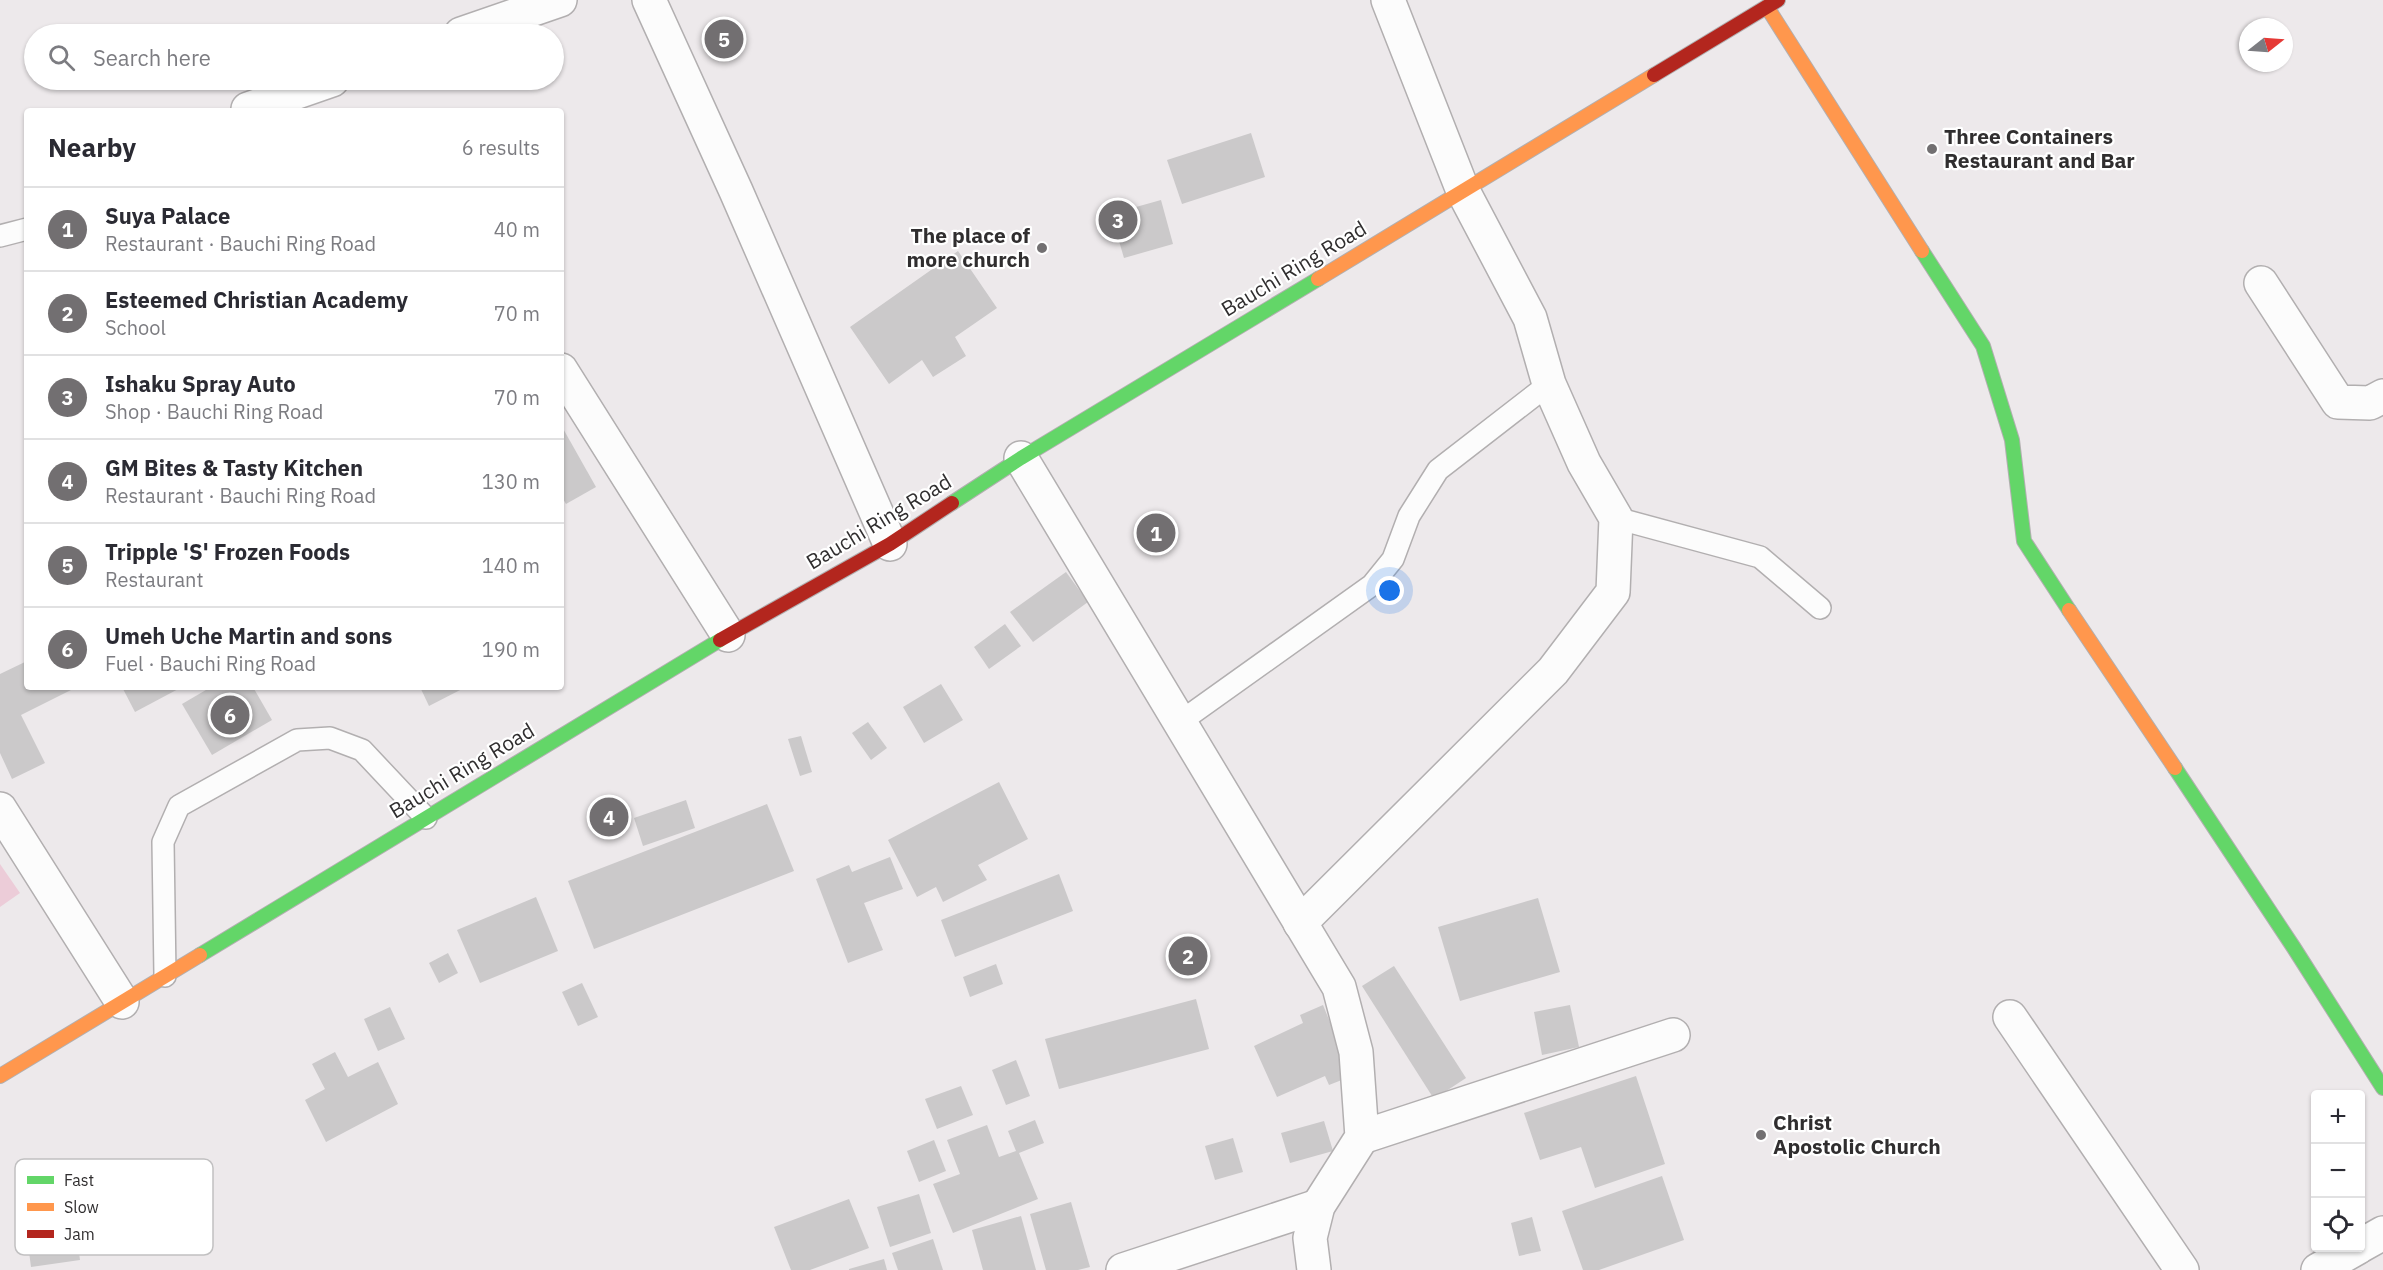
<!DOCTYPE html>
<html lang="en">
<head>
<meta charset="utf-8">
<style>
	body { margin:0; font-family:"IBM Plex Sans",sans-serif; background:#f2f2f3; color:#2b2b33 }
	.controls { position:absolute; right:18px; bottom:18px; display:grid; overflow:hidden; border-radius:6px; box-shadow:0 2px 4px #0004 }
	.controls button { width:54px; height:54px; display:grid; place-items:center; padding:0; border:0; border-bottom:2px solid #e1e1e2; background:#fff; color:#2b2b33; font:30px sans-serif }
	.compass { position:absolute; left:2239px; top:18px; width:54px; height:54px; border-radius:50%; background:#fff; box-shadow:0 2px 4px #0004; rotate:73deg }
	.you { position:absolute; left:1390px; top:591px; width:21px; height:21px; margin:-15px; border:4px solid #fff; border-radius:50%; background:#1a73e8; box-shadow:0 0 0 9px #1a73e833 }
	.badge { display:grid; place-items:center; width:39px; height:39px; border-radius:50%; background:#726f71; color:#fff; font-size:20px; font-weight:700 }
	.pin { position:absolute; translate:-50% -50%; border:3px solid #fff; box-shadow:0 2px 6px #0006 }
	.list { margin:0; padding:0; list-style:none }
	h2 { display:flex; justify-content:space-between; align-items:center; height:78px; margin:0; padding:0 24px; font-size:26px }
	h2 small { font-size:20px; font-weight:400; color:#7c7c81 }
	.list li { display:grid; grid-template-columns:39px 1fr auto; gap:18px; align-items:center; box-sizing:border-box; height:84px; padding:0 24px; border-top:2px solid #e1e1e2 }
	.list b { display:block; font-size:22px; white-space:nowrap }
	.list p { margin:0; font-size:20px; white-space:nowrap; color:#7c7c81 }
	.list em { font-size:20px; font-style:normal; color:#7c7c81 }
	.icon { flex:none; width:33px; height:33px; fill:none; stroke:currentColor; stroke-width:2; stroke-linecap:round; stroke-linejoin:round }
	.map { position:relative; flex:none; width:2383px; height:1270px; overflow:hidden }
	.search { position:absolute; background:#fff; box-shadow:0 2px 4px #0004; left:24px; top:24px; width:540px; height:66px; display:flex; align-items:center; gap:15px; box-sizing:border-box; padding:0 21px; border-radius:33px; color:#7c7c81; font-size:22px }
	.panel { position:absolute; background:#fff; box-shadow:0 2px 4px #0004; left:24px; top:108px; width:540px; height:582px; border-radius:6px }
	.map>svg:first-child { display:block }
</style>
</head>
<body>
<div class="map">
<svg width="2383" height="1270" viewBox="0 0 2383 1270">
	<rect width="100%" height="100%" fill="#ede9eb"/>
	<polygon fill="#ecccd8" points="0,864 20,893 0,907"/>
	<g fill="#cbc9ca">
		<polygon points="1251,133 1265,177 1182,204 1167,160"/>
		<polygon points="1161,200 1173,244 1124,258 1111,214"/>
		<polygon points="958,251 997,308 955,337 966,356 933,377 922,360 889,384 850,327"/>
		<polygon points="561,425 596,487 566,504 561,495"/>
		<polygon points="1066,572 1088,602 1033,642 1010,612"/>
		<polygon points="1005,624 1021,646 989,669 974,647"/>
		<polygon points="27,661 27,687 77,687 21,715 45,763 12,779 0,753 0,674"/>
		<polygon points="941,684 963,720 924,743 903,707"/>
		<polygon points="122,687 182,687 135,712"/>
		<polygon points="211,687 253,687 272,720 212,755 182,704"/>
		<polygon points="420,687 466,687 429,706"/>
		<polygon points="868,722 887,748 871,760 852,733"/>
		<polygon points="801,736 812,772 800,776 788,739"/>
		<polygon points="999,782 1028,839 978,865 987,880 943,902 936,887 917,897 888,840"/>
		<polygon points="686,800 695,828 643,846 634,818"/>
		<polygon points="767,804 794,871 594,949 568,881"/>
		<polygon points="890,857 903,889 864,903 883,950 848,963 816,879 849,865 852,872"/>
		<polygon points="1059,874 1073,911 955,957 941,920"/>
		<polygon points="536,897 558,951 480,983 457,930"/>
		<polygon points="1538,898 1560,972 1460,1001 1438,927"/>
		<polygon points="448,953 458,973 439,983 429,963"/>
		<polygon points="996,964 1003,984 970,997 963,977"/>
		<polygon points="1394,966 1466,1078 1434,1099 1362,986"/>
		<polygon points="582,983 598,1017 578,1026 562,992"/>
		<polygon points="1196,999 1209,1049 1059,1089 1045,1039"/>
		<polygon points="1323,1005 1352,1076 1329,1085 1325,1076 1277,1097 1254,1046 1303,1023 1300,1015"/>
		<polygon points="1570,1005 1579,1047 1542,1055 1534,1012"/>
		<polygon points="390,1007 405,1039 378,1051 364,1019"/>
		<polygon points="335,1052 348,1077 378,1062 398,1104 326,1142 305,1100 325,1089 312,1064"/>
		<polygon points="1016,1060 1030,1096 1006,1105 992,1070"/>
		<polygon points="1636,1076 1665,1164 1595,1188 1581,1147 1540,1160 1524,1113"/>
		<polygon points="961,1086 973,1115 937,1129 925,1099"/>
		<polygon points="1035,1120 1044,1143 1019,1153 1038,1199 953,1233 933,1184 960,1174 947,1140 987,1125 999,1157 1016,1151 1008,1131"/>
		<polygon points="1324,1121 1333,1151 1290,1163 1281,1133"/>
		<polygon points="1233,1138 1243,1172 1215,1180 1205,1146"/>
		<polygon points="934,1140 946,1171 919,1182 907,1151"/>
		<polygon points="1662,1176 1684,1240 1599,1270 1583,1270 1562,1211"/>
		<polygon points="919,1194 931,1233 890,1247 877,1207"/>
		<polygon points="849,1199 869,1248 810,1270 791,1270 774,1227"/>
		<polygon points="1071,1202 1090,1267 1078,1270 1046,1270 1030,1214"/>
		<polygon points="1021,1216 1036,1270 983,1270 972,1230"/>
		<polygon points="1532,1217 1541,1251 1519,1256 1511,1223"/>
		<polygon points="45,1227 47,1242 77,1238 80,1260 31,1267 26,1229"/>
		<polygon points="933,1239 943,1270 898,1270 892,1253"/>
		<polygon points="884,1259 887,1270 849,1270 849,1269"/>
	</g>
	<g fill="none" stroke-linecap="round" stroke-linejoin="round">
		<g stroke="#b2afb0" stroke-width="24">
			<g id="lane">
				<polyline points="0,236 27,229"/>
				<polyline points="1616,518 1760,557 1820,608"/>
				<polyline points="1180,722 1372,585 1393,559 1409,516 1438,470 1549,384"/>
				<polyline points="165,976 163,842 179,806 297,740 330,738 362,750 426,818"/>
			</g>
		</g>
		<g stroke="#b2afb0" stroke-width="36">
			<g id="street">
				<polyline points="649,0 736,191 890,544"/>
				<polyline points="461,34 560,0"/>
				<polyline points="248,109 332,80"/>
				<polyline points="2261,283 2338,402 2370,403 2383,396"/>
				<polyline points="561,370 728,635"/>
				<polyline points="1021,458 1339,987 1356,1052 1362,1137 1318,1206 1310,1238 1314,1270"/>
				<polyline points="0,809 122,1002"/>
				<polyline points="1300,923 1553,671 1613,592 1616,518 1584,463 1549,384 1530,318 1463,191 1388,0"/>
				<polyline points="2010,1017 2182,1270"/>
				<polyline points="1362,1137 1673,1035"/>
				<polyline points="2360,1246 2383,1233"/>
				<polyline points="1123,1270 1318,1206"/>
				<polyline points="2318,1270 2357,1248"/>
			</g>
		</g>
		<g stroke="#b2afb0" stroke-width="16">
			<g id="fast">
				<polyline points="1922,251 1983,346 2012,440 2024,541 2069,610"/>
				<polyline points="952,503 1021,458 1318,279"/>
				<polyline points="2175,768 2294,948 2383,1088"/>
				<polyline points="200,955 720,640"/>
			</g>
		</g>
		<g stroke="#b2afb0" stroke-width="16">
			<g id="slow">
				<polyline points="1767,7 1922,251"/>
				<polyline points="1318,279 1654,75"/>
				<polyline points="2069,610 2175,768"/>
				<polyline points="0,1076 200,955"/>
			</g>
		</g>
		<g stroke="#b2afb0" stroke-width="16">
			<g id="jam">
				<polyline points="1654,75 1778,0"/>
				<polyline points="720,640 890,544 952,503"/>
			</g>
		</g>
		<use href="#lane" stroke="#fcfcfc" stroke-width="21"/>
		<use href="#street" stroke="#fcfcfc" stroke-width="33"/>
		<use href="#fast" stroke="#63d668" stroke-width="14"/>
		<use href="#slow" stroke="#ff974d" stroke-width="14"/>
		<use href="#jam" stroke="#b3261e" stroke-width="14"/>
	</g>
	<g fill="#726f71" stroke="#fff" stroke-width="2">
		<circle cx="1932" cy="149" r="6"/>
		<circle cx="1042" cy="248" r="6"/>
		<circle cx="1761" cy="1135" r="6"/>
	</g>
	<g text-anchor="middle" stroke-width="4.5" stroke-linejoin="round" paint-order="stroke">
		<g font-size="21" font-weight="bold" fill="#302e2f" stroke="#fff" text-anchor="start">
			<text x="1944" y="144">Three Containers<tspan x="1944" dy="24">Restaurant and Bar</tspan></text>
			<text x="1030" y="243" text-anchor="end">The place of<tspan x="1030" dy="24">more church</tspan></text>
			<text x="1773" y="1130">Christ<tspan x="1773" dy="24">Apostolic Church</tspan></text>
		</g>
		<g font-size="21" fill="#302e2f" stroke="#fff">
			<text transform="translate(1294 269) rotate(-31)" y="7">Bauchi Ring Road</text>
			<text transform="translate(879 522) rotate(-31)" y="7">Bauchi Ring Road</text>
			<text transform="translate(462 771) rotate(-31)" y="7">Bauchi Ring Road</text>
		</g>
	</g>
	<rect x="15" y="1159" width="198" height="96" rx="9" fill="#fff" stroke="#c1c0c1" stroke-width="1.5"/>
	<rect x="27" y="1176" width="27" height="8" fill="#63d668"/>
	<rect x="27" y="1203" width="27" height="8" fill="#ff974d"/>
	<rect x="27" y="1230" width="27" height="8" fill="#b3261e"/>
	<g font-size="16" fill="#302e2f">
		<text x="64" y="1186">Fast</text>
		<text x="64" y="1213">Slow</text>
		<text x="64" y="1240">Jam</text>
	</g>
</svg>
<div class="controls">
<button>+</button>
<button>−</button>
<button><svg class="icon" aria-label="locate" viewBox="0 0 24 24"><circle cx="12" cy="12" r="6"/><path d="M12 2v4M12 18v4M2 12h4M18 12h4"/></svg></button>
</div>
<svg class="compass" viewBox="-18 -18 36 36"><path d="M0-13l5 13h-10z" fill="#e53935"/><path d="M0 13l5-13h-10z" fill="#7c7c81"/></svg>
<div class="you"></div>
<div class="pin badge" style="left:1156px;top:533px">1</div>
<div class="pin badge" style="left:1188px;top:956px">2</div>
<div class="pin badge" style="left:1118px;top:220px">3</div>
<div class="pin badge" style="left:609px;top:817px">4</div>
<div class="pin badge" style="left:724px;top:39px">5</div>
<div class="pin badge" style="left:230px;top:715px">6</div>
<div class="search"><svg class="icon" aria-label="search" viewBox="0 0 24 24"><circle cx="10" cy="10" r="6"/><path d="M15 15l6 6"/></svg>Search here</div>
<section class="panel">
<h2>Nearby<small>6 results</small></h2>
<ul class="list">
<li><span class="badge">1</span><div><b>Suya Palace</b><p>Restaurant · Bauchi Ring Road</p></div><em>40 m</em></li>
<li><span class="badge">2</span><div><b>Esteemed Christian Academy</b><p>School</p></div><em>70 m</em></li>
<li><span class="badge">3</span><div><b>Ishaku Spray Auto</b><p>Shop · Bauchi Ring Road</p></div><em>70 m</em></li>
<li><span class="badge">4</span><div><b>GM Bites &amp; Tasty Kitchen</b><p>Restaurant · Bauchi Ring Road</p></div><em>130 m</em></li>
<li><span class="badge">5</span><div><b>Tripple 'S' Frozen Foods</b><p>Restaurant</p></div><em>140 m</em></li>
<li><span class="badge">6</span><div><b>Umeh Uche Martin and sons</b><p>Fuel · Bauchi Ring Road</p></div><em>190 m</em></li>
</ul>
</section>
</div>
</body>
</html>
